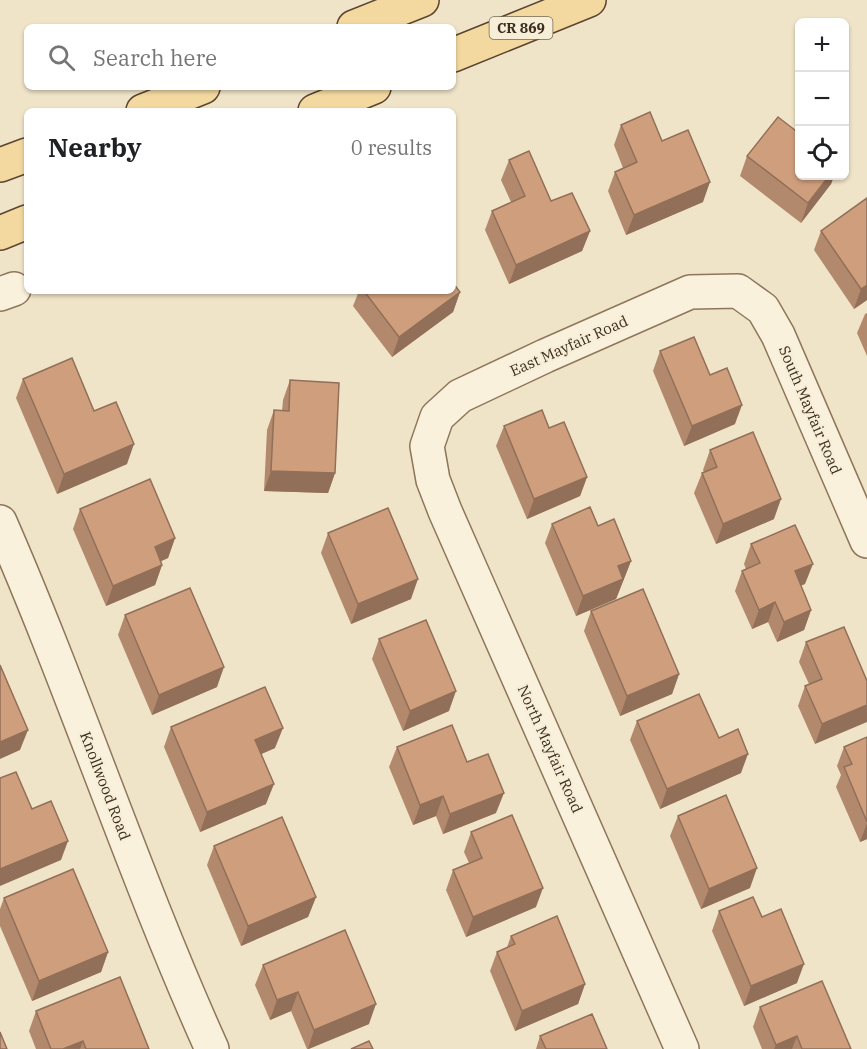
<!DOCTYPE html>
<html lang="en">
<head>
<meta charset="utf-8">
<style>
	body { margin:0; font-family:"IBM Plex Serif",serif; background:#f2f2f2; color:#202124 }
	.controls { position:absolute; right:18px; top:18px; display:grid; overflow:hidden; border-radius:9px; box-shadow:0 2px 4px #0004 }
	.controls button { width:54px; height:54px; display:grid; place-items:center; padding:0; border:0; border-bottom:2px solid #e0e0e0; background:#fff; color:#202124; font:30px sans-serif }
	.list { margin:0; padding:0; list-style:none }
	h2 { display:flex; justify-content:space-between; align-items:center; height:78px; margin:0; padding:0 24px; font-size:26px }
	h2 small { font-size:20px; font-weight:400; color:#757577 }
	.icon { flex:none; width:33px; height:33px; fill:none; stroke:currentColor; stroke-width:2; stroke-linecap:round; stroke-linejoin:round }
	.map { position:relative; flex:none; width:867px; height:1049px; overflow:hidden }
	.search { position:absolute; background:#fff; box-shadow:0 2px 4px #0004; left:24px; top:24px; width:432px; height:66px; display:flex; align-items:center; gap:15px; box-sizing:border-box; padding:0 21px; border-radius:9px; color:#757577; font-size:22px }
	.panel { position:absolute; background:#fff; box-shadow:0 2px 4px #0004; left:24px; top:108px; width:432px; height:186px; border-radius:9px }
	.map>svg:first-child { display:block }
</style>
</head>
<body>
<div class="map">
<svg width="867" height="1049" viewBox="0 0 867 1049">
	<rect width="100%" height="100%" fill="#f0e4c8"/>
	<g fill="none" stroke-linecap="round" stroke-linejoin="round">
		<g stroke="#8d765c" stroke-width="36">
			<g id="minor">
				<polyline points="0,294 14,289"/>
				<path d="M0,522C76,696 134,876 212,1049"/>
				<polyline points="682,1049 445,511 433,480 427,446 437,417 460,396 545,356 690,292 738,291 763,309 778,335 867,541"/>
			</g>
		</g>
		<g stroke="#5b4430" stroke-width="36">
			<g id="major">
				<polyline points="354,27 422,0"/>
				<polyline points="453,55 589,0"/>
				<polyline points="143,111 203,87"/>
				<polyline points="315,111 374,87"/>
				<polyline points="0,165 27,155"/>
				<polyline points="0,233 27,222"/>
			</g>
		</g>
		<use href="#minor" stroke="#faf1dc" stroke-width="33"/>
		<use href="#major" stroke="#f3d9a0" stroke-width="33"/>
	</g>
	<g fill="#b2896c">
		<polygon points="621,125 662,141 703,202 626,235 608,191 615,172 623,168 614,145"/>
		<polygon points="747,156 800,176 834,176 831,184 801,223 740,176"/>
		<polygon points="509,160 551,201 590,231 582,251 509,284 485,230 492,211 511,202 501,180"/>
		<polygon points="867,198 867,300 854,309 814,250 821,231"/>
		<polygon points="359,291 453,291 460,292 453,312 392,357 353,306"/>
		<polygon points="867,313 867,356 857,333 865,314"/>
		<polygon points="660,351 735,424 684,446 653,371"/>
		<polygon points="23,379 94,411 127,464 57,494 16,398"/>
		<polygon points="290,380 335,473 328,493 264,491 267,430 274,410 282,411 283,400"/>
		<polygon points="504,426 549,428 587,477 580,496 527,519 496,446"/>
		<polygon points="710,450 774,519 716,544 694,493 702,473 704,472 703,470"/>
		<polygon points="80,509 175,538 168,558 161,561 162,565 155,585 106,606 73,529"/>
		<polygon points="552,524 598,526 631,561 616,599 576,616 545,543"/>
		<polygon points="328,533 411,599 351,624 321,553"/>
		<polygon points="751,544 805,584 801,585 811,610 804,630 777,642 768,622 752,629 735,591 742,571 746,569 744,564"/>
		<polygon points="591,611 679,674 672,694 620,716 584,631"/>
		<polygon points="125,615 217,687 152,715 118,635"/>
		<polygon points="379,639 449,711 403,731 372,659"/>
		<polygon points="806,642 867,681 815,744 798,706 805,686 809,684 799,662"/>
		<polygon points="637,721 719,738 741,773 660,809 630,740"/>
		<polygon points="171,727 275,748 261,754 266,804 200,832 164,747"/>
		<polygon points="867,737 867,839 860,842 836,787 841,775 837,766 844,747"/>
		<polygon points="397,747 467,762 496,813 443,834 436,816 413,825 389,767"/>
		<polygon points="678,816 750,888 701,909 670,836"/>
		<polygon points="471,832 536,907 466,937 446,890 453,870 469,863 464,852"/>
		<polygon points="214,846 316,897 308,917 241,946 207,865"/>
		<polygon points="4,898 108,952 101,972 32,1001 0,926 0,909"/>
		<polygon points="719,911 762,917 797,983 744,1006 712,931"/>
		<polygon points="511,936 585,984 578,1004 515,1031 490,971 497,952 507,947"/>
		<polygon points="263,965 369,1024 309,1049 307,1049 291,1011 270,1020 255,985"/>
		<polygon points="760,1007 851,1049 762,1049 753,1027"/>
		<polygon points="36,1011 149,1049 36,1049 29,1031"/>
		<polygon points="540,1036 607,1049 536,1049"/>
	</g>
	<g fill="#916f58">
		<polygon points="829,176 834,176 831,184 801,223 808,203"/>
		<polygon points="710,182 703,202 626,235 634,215"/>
		<polygon points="590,231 582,251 509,284 516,265"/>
		<polygon points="867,285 867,300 854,309 861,289"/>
		<polygon points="460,292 453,312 392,357 399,337"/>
		<polygon points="742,405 735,424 684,446 692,426"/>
		<polygon points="134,444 127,464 57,494 64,474"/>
		<polygon points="271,471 335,473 328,493 264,491"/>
		<polygon points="587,477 580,496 527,519 534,499"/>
		<polygon points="781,499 774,519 716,544 723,524"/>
		<polygon points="175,538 168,558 148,567 155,547"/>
		<polygon points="631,561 616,599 576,616 583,596 618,566"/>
		<polygon points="813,564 805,584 788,591 795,571"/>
		<polygon points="162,565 155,585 106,606 113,586"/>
		<polygon points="418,579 411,599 351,624 358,604"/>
		<polygon points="775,602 768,622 752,629 759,610"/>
		<polygon points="811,610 804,630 777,642 784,622"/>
		<polygon points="224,667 217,687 152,715 159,695"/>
		<polygon points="679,674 672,694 620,716 627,696"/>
		<polygon points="456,691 449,711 403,731 410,711"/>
		<polygon points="867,705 867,722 815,744 822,724"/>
		<polygon points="283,728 275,748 248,760 255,740"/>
		<polygon points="28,730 20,750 0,759 0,742"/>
		<polygon points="748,754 741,773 660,809 667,789"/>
		<polygon points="274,784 266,804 200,832 207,812"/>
		<polygon points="504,793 496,813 443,834 450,814"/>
		<polygon points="443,796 436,816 413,825 420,805"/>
		<polygon points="867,823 867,839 860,842"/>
		<polygon points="68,841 61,860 0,886 0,869"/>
		<polygon points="757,868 750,888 701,909 709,889"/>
		<polygon points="543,888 536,907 466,937 473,917"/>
		<polygon points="316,897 308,917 241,946 248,926"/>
		<polygon points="108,952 101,972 32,1001 39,981"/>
		<polygon points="804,964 797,983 744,1006 751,986"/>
		<polygon points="585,984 578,1004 515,1031 522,1011"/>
		<polygon points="298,992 291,1011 270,1020 277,1000"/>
		<polygon points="376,1004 369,1024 308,1049 314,1030"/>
		<polygon points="797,1036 792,1049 774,1049 776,1045"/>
		<polygon points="83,1041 80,1049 63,1049"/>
	</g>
	<g fill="#cf9f7d" stroke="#916f58" stroke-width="1.5">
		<polygon points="650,112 662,141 688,130 710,182 634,215 615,172 637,162 621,125"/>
		<polygon points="778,117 800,134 800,176 829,176 808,203 747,156"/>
		<polygon points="529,151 551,201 572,193 590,231 516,265 492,211 525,196 509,160"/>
		<polygon points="867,198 867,285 861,289 821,231"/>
		<polygon points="453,283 460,292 399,337 364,291 453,291"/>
		<polygon points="694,337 710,375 727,368 742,405 692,426 660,351"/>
		<polygon points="72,358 94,411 116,402 134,444 64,474 23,379"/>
		<polygon points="290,380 339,383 335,473 271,471 274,410 289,411"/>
		<polygon points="542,410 549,428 564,422 587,477 534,499 504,426"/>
		<polygon points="753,432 781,499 723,524 702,473 717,467 710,450"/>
		<polygon points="150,479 175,538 155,547 162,565 113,586 80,509"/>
		<polygon points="590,507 598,526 614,519 631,561 618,566 623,579 583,596 552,524"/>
		<polygon points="388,508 418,579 358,604 328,533"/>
		<polygon points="795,525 813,564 795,571 811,610 784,622 775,602 759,610 742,571 760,563 751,544"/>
		<polygon points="190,588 224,667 159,695 125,615"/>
		<polygon points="643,589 679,674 627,696 591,611"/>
		<polygon points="426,620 456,691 410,711 379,639"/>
		<polygon points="844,627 867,681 867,705 822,724 805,686 822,679 806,642"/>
		<polygon points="0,665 28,730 0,742"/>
		<polygon points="265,687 283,728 255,740 274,784 207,812 171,727"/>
		<polygon points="699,694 719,738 738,729 748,754 667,789 637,721"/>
		<polygon points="452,725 467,762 488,754 504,793 450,814 443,796 420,805 397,747"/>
		<polygon points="867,737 867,822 844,767 852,764 844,747"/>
		<polygon points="16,772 32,809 51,801 68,841 0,869 0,778"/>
		<polygon points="726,795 757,868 709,889 678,816"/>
		<polygon points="512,815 543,888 473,917 453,870 482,858 471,832"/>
		<polygon points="282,817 316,897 248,926 214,846"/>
		<polygon points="73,869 108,952 39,981 4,898"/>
		<polygon points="753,897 762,917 781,909 804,964 751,986 719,911"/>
		<polygon points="557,916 585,984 522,1011 497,952 515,944 511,936"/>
		<polygon points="345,930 376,1004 314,1030 298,992 277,1000 263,965"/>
		<polygon points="120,977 149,1049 86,1049 83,1041 63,1049 51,1049 36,1011"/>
		<polygon points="822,981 851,1049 802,1049 797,1036 776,1045 760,1007"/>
		<polygon points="592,1014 607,1049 546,1049 540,1036"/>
		<polygon points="0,1032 7,1049 0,1049"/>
		<polygon points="369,1041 373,1049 351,1049"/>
	</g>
	<g text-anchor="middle" stroke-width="4.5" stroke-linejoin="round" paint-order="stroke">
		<rect fill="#f7eed8" stroke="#756857" stroke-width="1.5" x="489.5" y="17" width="63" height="22" rx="4.5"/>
		<g font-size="14" font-weight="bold" fill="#3d2e20">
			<text x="521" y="33">CR 869</text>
		</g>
		<g font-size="15" fill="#3d2e20" stroke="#f7eed8">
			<text transform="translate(569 346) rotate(-24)" y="5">East Mayfair Road</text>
			<text transform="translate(810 410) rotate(67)" y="5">South Mayfair Road</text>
			<text transform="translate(550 749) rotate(66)" y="5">North Mayfair Road</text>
			<text transform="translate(105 786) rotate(69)" y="5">Knollwood Road</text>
		</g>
	</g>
</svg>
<div class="controls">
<button>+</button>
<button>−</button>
<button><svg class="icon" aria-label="locate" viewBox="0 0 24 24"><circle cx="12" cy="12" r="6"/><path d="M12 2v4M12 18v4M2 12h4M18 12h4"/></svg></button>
</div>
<div class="search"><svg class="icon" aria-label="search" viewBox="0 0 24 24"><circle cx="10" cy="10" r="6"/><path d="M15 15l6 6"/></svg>Search here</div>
<section class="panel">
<h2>Nearby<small>0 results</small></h2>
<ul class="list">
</ul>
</section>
</div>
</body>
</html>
